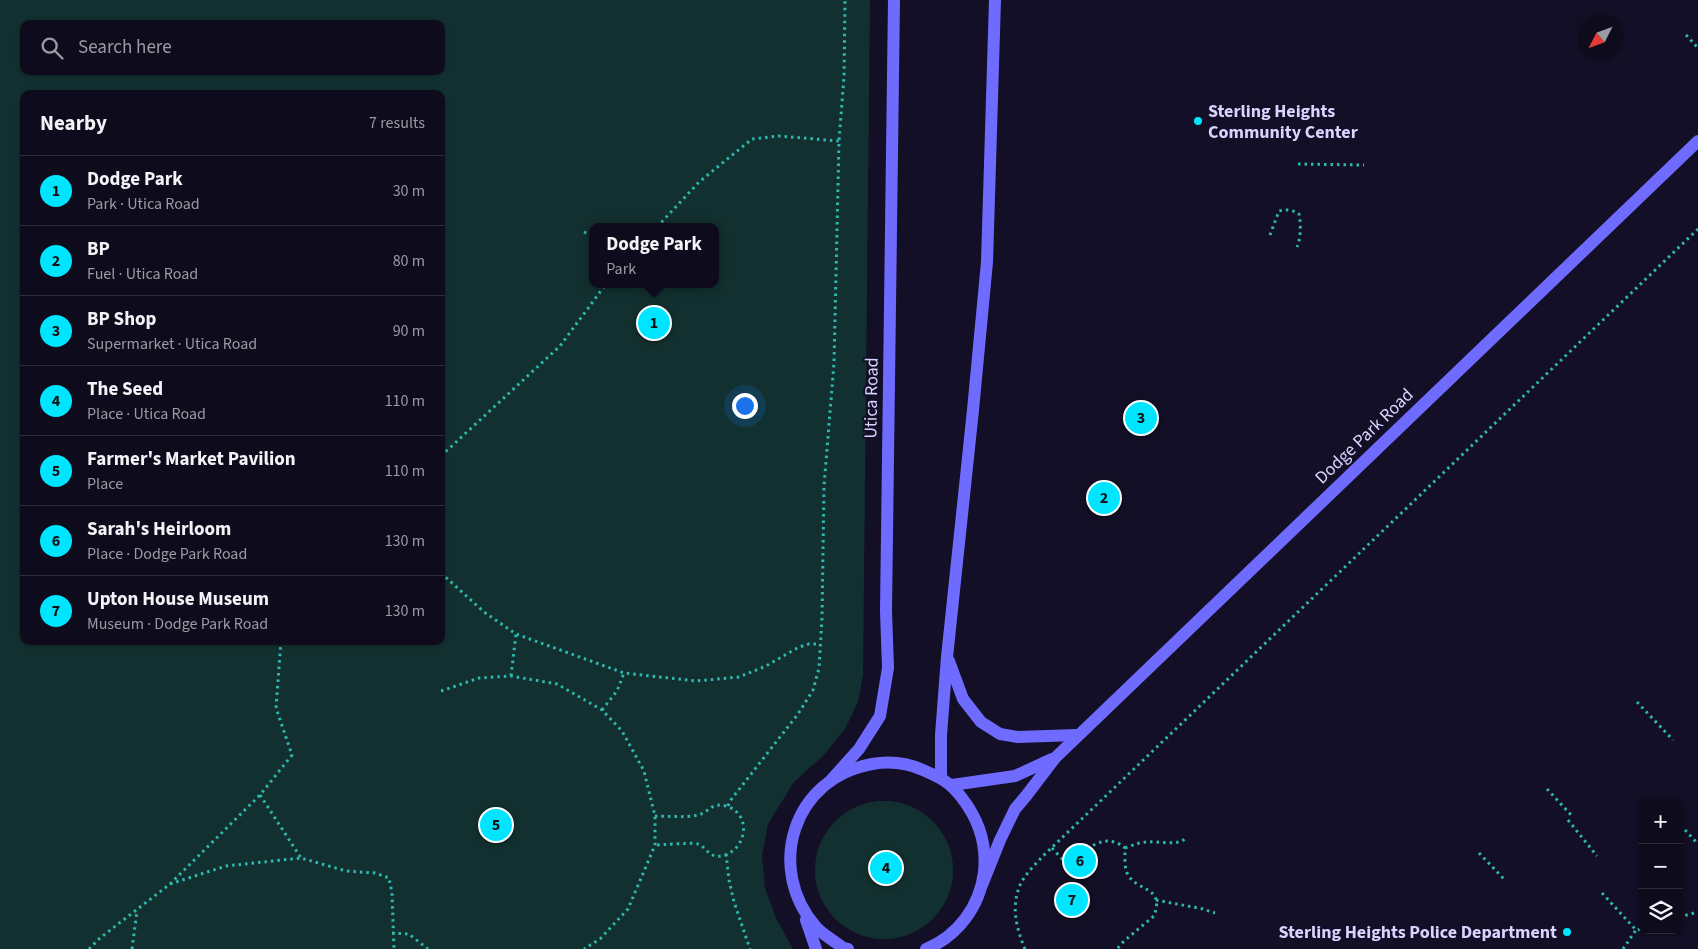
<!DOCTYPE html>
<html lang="en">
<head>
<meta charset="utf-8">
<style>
	body { margin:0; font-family:"Source Sans 3",sans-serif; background:#171425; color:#f1f3f6 }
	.controls { position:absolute; right:15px; bottom:15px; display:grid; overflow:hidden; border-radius:10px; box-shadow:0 1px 4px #0004 }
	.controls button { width:45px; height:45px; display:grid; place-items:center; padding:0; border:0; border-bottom:1px solid #2e2b3b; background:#0e0b1c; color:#f1f3f6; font:25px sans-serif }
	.compass { position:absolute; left:1578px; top:15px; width:45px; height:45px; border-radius:50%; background:#0e0b1c; box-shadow:0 1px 4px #0004; rotate:228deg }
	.you { position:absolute; left:744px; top:405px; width:18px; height:18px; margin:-12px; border:4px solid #fff; border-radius:50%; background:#1a73e8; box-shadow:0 0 0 8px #1a73e833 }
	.badge { display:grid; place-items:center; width:32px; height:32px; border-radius:50%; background:#00e5ff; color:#111; font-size:16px; font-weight:700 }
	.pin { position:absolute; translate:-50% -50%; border:2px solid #fff; box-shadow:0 1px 5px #0006 }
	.popup { position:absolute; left:589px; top:223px; width:130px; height:65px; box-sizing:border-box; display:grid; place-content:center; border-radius:10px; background:#0e0b1c; filter:drop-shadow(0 1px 4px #0005); font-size:16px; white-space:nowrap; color:#9b9ba3 }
	.popup b { font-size:19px; color:#f1f3f6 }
	.popup::after { content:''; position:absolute; left:50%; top:100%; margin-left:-10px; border:10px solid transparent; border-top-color:#0e0b1c }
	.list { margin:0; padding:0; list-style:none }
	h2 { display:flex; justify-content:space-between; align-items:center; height:65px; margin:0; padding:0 20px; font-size:21px }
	h2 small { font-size:16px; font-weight:400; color:#9b9ba3 }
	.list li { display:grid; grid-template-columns:32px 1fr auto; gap:15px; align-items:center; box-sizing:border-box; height:70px; padding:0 20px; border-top:1px solid #2e2b3b }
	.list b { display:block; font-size:19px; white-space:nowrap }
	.list p { margin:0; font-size:16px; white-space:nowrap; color:#9b9ba3 }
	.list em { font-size:16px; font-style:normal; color:#9b9ba3 }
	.icon { flex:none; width:28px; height:28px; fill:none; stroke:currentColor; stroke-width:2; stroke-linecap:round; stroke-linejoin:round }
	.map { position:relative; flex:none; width:1698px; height:949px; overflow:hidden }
	.search { position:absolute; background:#0e0b1c; box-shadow:0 1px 4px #0004; left:20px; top:20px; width:425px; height:55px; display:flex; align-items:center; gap:12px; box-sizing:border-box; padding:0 18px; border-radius:10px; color:#9b9ba3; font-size:19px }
	.panel { position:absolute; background:#0e0b1c; box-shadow:0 1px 4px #0004; left:20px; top:90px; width:425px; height:555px; border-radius:10px }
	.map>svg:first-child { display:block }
</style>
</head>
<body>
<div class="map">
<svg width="1698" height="949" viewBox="0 0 1698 949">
	<rect width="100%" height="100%" fill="#130f26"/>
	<g fill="#12302f" fill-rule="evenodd">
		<path d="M0,0H870L863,675L858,702L845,729L823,756L794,782L768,824L762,856L765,888L776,918L793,949H0ZM24,24H441V71H24ZM24,94H441V641H24ZM593,227H715V284H593Z"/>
		<circle cx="884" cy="870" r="69"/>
	</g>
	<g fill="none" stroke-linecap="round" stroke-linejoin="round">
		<g stroke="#2fb8b0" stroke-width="3" stroke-dasharray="2.5 4" stroke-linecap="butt">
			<polyline points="1686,35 1698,48"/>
			<polyline points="1298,164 1364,165"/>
			<polyline points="657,227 699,182 752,139 779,136 839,141"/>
			<polyline points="584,232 593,236"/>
			<path d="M1270,235L1279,211C1287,209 1293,210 1299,214C1301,224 1301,238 1297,247"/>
			<polyline points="441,456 560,346 606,284"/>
			<polyline points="441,573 484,612 516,634 624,673 696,681 739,677 766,666 799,647 809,644 820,644"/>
			<polyline points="511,676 516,634"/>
			<polyline points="441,691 479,678 511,676 557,684 602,710 622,731 644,771 655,816 655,845 628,909 600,939 584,949"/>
			<polyline points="1637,702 1673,740"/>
			<polyline points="602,710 617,691 624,673"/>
			<polyline points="1547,789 1572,816"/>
			<polyline points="260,795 301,858"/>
			<polyline points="728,806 730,801 798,714 813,690 819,668 822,618 824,486 834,363 839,141 844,77 845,0"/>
			<path d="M655,816C667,816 686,818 698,815C710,812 711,802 726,806C751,813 748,847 725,855C709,860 708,848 698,844C693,842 663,845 655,845"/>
			<polyline points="1568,820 1597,856"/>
			<polyline points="1685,830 1698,844"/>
			<polyline points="1052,848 1073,871"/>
			<path d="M1125,848C1133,845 1140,842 1149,842C1160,841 1176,846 1185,839"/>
			<polyline points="1479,853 1504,879"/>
			<polyline points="726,854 729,880 734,902 750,949"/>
			<path d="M1068,866C1085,851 1103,830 1125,848C1125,856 1124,868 1128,875C1138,892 1165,886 1154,916L1124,941L1117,949"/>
			<polyline points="170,884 226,866 301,858 346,871 375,873 389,878 392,893 394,949"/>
			<polyline points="1602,893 1636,930 1642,929"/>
			<polyline points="1156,900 1203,909 1215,913"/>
			<polyline points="1679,917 1698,912"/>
			<polyline points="392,933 409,934 428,949"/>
			<polyline points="89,949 100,938 170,884 260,795 292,755 276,708 281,641"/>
			<polyline points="132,949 137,911"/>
			<path d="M1025,949C1017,930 1011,908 1019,888C1023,876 1034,866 1043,856L1698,229"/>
			<polyline points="1623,949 1636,930"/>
		</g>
		<g stroke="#6f6bff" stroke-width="12">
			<polyline points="949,661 963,699 981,722 1000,734 1018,737 1077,735"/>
			<polyline points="941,777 941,735 947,657 973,410 987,262 995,0"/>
			<polyline points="832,779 859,749 880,716 888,668 886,611 894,0"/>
			<polyline points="952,785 1015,776 1052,759"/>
			<polyline points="982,885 1000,840 1015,809 1026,796 1055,758 1698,141"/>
			<polyline points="806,920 816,949"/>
			<path d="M848,949L843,948C835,941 823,935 816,927C765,868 793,778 872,764C889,761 907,763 923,770C941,778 950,782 962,798C979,820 987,844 984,872C980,906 958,936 926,949"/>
		</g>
	</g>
	<g fill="#00e5ff" stroke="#130f26" stroke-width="2">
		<circle cx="1198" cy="121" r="5"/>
		<circle cx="1567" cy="932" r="5"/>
	</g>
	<g text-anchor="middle" stroke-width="4" stroke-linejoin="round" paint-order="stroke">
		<g font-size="18" font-weight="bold" fill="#d9d4ff" stroke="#130f26" text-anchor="start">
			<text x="1208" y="117">Sterling Heights<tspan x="1208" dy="21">Community Center</tspan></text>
			<text x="1557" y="938" text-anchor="end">Sterling Heights Police Department</text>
		</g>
		<g font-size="18" fill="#d9d4ff" stroke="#130f26">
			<text transform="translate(871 398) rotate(-89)" y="6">Utica Road</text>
			<text transform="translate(1364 436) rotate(-44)" y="6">Dodge Park Road</text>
		</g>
	</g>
</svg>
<div class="controls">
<button>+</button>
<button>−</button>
<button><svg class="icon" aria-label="layers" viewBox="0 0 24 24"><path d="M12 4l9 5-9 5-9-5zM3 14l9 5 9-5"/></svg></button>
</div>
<svg class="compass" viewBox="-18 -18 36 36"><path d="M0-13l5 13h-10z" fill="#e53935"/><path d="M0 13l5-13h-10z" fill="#9b9ba3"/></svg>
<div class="you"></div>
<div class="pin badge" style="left:654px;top:323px">1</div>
<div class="popup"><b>Dodge Park</b>Park</div>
<div class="pin badge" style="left:1104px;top:498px">2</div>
<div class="pin badge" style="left:1141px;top:418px">3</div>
<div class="pin badge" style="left:886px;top:868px">4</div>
<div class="pin badge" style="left:496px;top:825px">5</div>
<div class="pin badge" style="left:1080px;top:861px">6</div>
<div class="pin badge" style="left:1072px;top:900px">7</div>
<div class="search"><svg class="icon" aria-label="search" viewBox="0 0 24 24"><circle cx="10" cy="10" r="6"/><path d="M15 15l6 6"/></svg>Search here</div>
<section class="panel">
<h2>Nearby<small>7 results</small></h2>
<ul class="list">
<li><span class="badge">1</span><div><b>Dodge Park</b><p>Park · Utica Road</p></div><em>30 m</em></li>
<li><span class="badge">2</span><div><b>BP</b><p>Fuel · Utica Road</p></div><em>80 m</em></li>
<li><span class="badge">3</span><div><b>BP Shop</b><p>Supermarket · Utica Road</p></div><em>90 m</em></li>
<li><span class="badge">4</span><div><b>The Seed</b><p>Place · Utica Road</p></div><em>110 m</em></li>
<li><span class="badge">5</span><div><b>Farmer's Market Pavilion</b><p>Place</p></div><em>110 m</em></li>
<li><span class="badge">6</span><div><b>Sarah's Heirloom</b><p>Place · Dodge Park Road</p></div><em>130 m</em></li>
<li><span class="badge">7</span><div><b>Upton House Museum</b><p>Museum · Dodge Park Road</p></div><em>130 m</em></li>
</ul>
</section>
</div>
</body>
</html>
